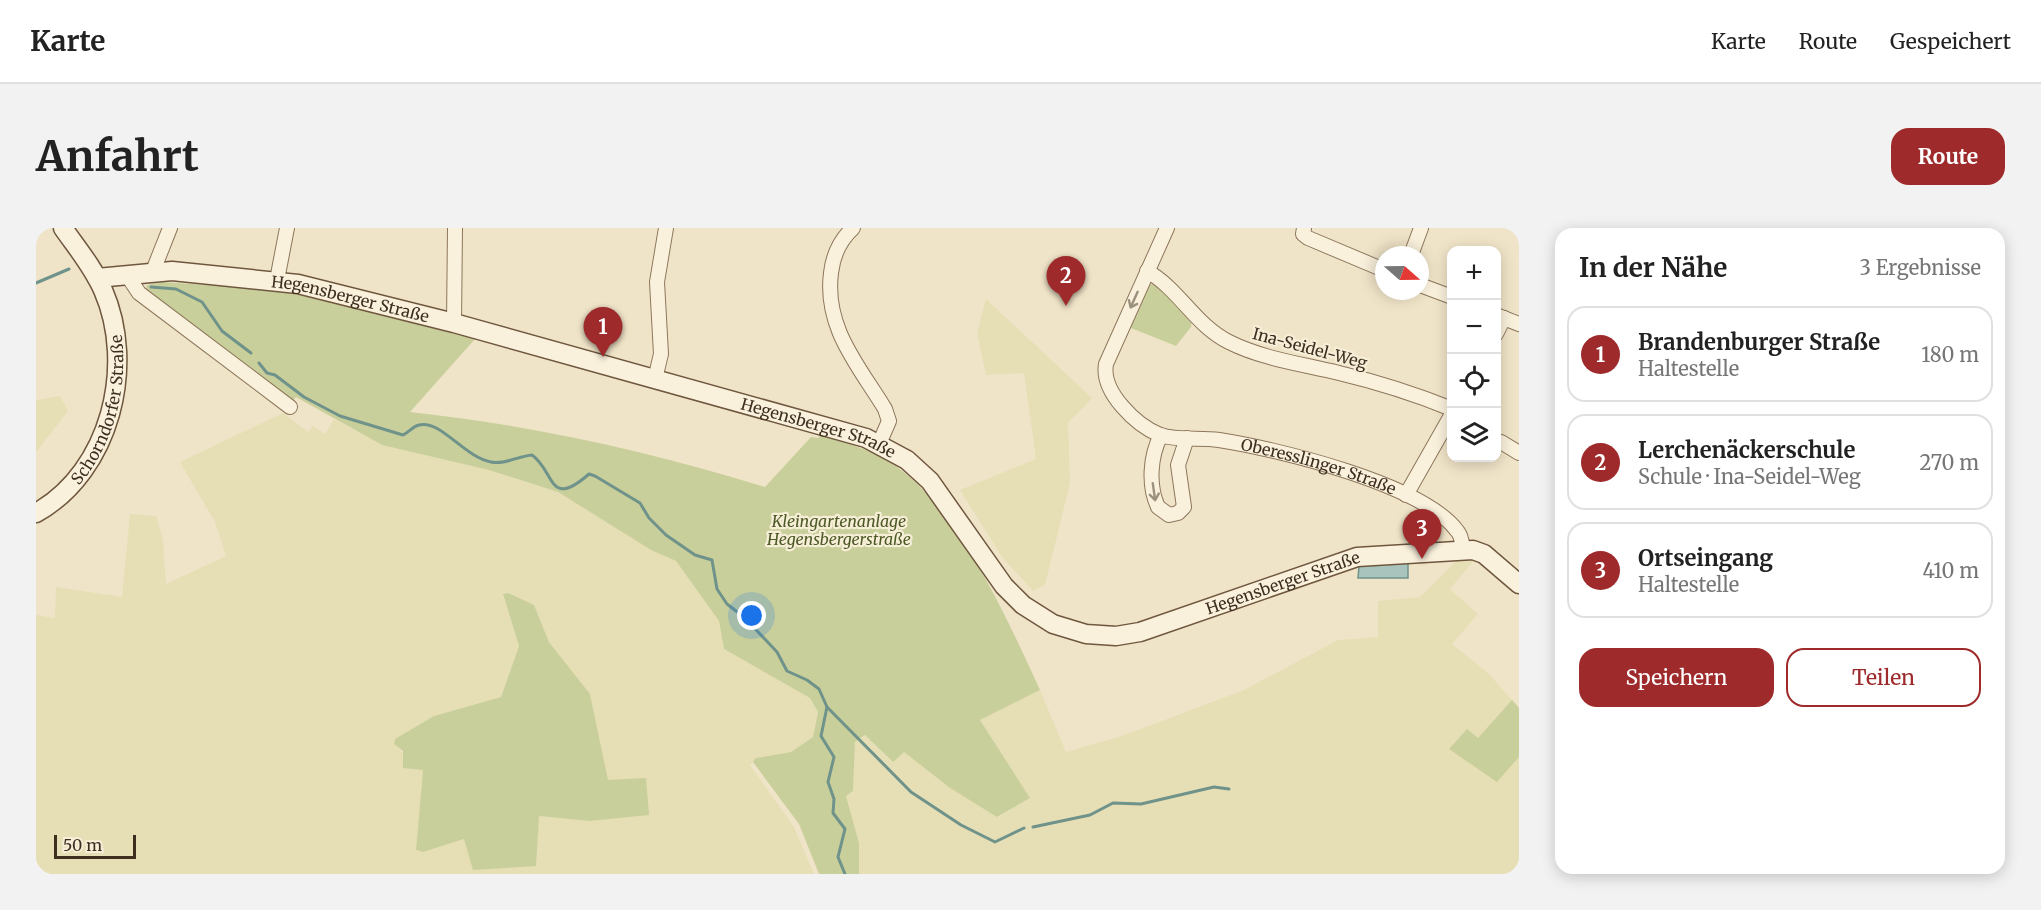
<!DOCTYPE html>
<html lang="de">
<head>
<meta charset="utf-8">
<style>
	body { margin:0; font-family:Merriweather,serif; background:#f2f2f2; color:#222 }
	.controls { position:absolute; right:18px; top:18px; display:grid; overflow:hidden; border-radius:12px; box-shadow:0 3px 15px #0003 }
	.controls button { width:54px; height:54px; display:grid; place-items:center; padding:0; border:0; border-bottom:2px solid #e0e0e0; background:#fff; color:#222; font:30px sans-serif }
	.compass { position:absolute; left:1339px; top:18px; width:54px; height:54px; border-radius:50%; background:#fff; box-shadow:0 3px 15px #0003; rotate:110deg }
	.scale { position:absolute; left:18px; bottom:15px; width:82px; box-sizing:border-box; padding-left:6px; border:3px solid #3d2e20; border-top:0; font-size:16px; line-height:21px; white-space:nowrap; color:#3d2e20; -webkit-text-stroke:4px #f7eed8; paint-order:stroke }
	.you { position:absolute; left:716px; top:388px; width:21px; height:21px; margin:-15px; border:4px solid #fff; border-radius:50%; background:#1a73e8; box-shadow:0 0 0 9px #1a73e833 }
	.badge { display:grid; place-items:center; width:39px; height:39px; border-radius:50%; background:#9e2a2b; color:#fff; font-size:20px; font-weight:700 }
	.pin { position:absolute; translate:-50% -50px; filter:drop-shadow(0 2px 3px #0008) }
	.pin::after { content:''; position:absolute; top:32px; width:21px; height:18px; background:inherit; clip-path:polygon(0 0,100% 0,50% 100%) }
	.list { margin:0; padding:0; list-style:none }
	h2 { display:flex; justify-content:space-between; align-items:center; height:78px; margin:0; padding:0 24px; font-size:26px }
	h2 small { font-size:20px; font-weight:400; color:#767676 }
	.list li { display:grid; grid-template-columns:39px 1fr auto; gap:18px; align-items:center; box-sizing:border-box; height:96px; margin:0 12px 12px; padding:0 12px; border:2px solid #e0e0e0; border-radius:18px }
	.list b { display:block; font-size:22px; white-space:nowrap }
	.list p { margin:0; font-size:20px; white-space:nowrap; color:#767676 }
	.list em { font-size:20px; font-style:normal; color:#767676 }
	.actions { display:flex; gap:12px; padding:18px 24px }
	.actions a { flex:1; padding:14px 0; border:2px solid #9e2a2b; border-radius:18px; text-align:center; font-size:21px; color:#9e2a2b }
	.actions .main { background:#9e2a2b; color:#fff }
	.icon { flex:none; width:33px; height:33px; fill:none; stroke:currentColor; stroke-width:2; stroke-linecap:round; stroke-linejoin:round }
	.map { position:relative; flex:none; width:1483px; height:646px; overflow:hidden; border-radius:18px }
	header { display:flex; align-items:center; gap:36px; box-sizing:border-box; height:84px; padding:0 30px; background:#fff; border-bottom:2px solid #e0e0e0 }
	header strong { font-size:28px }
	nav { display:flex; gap:33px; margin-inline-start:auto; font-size:21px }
	.intro { display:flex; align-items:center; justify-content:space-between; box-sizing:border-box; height:144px; padding:0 36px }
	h1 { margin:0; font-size:42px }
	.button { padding:15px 27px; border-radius:18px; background:#9e2a2b; color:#fff; font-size:21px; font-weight:700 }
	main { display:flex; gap:36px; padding:0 36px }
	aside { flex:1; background:#fff; border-radius:18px; box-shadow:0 3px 15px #0003 }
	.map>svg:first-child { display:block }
</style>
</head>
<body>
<header>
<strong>Karte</strong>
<nav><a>Karte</a><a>Route</a><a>Gespeichert</a></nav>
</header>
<div class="intro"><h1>Anfahrt</h1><a class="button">Route</a></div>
<main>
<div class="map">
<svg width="1483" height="646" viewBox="0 0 1483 646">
	<rect width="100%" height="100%" fill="#f0e4c8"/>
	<g fill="#e6deb5" fill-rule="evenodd">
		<polygon points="950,71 1056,170 1032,195 1034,255 1009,357 997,363 966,329 924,262 1000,231 988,145 950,147 941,105"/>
		<polygon points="24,168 32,183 0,224 0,172"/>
		<path d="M247,185L272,204L277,198L289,206L298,191L346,217L453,242L522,264L615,322L640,333L683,393L688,421L774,470L782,484L777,509L755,524L721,530L714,537L758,599L778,646H0V387L19,390L20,359L86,369L94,286L120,288L127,312L130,356L190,328L179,294L144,234ZM467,367L498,377L513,414L554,466L572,553L553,593L503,588L387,624L380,622L387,542L369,528L361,518L398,488L465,469L483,418Z"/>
		<polygon points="1439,331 1414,361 1442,386 1416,416 1452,445 1476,472 1442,510 1461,554 1483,529 1483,646 823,646 823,615 810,568 817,563 819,514 830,507 856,534 868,524 914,560 962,589 994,570 944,492 1004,462 1030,524 1089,507 1208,462 1302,412 1342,409 1342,373 1384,369 1421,332"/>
	</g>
	<g fill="#c9cf9b">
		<path d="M126,54L232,61L284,71L439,111L374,184C495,197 613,223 729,259L775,209L782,210L786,206C810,215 836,222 858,237C922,280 972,392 1004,462L944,492L994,570L961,589L914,560L868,524L857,534L829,507L819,514L817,563L810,568L823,615V646H783L763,596L717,534L720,530L755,524L777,509L782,484L774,470L688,421L683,393L640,333L615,322L522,264L453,242L346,217L260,169L255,175L109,66L111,57Z"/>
		<polygon points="1116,56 1124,59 1156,92 1155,99 1140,118 1090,98 1108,59"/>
		<polygon points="472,365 498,377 513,414 554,466 572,552 610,550 613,587 553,593 503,588 500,638 437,642 428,611 387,624 380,622 387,542 367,540 367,523 358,516 359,511 398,488 465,469 483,418 467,366"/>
		<polygon points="1476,472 1483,480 1483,529 1461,554 1413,521 1431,501 1442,510"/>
	</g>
	<polygon fill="#a9c4bc" stroke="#6f938a" stroke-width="1.5" points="1372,334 1372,350 1322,350 1323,338"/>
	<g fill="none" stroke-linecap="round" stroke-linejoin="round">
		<g stroke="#6f938a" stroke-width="3">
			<polyline points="0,55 33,41"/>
			<polyline points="115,59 140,61 166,74 186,103 215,125"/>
			<path d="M223,135L231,145L239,147L268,169L304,188L367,207C373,204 376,199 383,197C404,191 428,229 455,234C468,237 483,228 496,227C519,243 512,282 553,246L559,248L604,275L613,290L630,307L659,327L676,332L681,361L691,376L709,390L741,424L751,443L771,452L783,461L791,479L785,508L798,529L792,554L798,571L797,585L809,601L802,629L809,646"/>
			<polyline points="791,479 875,564 925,597 959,614 988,600"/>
			<polyline points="997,599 1054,587 1077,575 1105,576 1178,559 1193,561"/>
		</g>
		<g stroke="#8d765c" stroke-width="16">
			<g id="street">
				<path d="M817,0C804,12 797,27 795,45C788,100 823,138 849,181L853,193L843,216"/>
				<path id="s1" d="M1131,0L1070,136C1065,164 1100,197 1124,207C1142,213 1165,209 1183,212C1241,221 1388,256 1422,304C1426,309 1426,316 1427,322"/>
				<polyline points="1268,0 1267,6 1272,10 1348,42"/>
				<polyline points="1375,27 1385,0"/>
				<polyline points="117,43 134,0"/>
				<path d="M1111,43C1143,61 1159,97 1193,114C1227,131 1266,136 1303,145C1341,154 1379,166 1416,181"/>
				<polyline points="91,47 103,65 254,179"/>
				<polyline points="241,52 251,0"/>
				<polyline points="1384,57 1416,69"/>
				<polyline points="1460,87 1483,96"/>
				<polyline points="418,95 419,0"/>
				<polyline points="1460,106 1468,90"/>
				<polyline points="619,151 625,126 621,54 630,0"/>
				<path d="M1125,207C1114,228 1112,258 1122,279L1133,287L1142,285L1148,279L1142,237L1151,210"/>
				<polyline points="1465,214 1483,225"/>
				<polyline points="1370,267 1416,186"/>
			</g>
		</g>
		<g stroke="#6f573f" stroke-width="21">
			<g id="secondary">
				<path id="s2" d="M61,50L136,43L262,56L418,95L830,210L871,232L894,253L968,358L987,377L1017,396L1050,406L1080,408L1104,404L1321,329L1437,322L1448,326L1483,356"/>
				<path id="s3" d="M0,285C75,243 100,137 67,62C57,39 41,20 27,0"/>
			</g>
		</g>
		<use href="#street" stroke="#faf1dc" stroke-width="14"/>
		<use href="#secondary" stroke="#faf1dc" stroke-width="18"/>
	</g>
	<defs><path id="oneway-shaft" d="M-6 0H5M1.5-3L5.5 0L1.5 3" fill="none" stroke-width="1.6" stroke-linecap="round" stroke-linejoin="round" transform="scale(1.5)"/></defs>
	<g stroke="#9c907e">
		<use href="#oneway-shaft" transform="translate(1098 72) rotate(114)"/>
		<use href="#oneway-shaft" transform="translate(1118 264) rotate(82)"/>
	</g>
	<g text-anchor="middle" stroke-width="4.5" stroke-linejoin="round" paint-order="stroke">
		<g font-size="16" fill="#3d2e20" stroke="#f7eed8">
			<text dy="6" stroke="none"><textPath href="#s2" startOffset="256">Hegensberger Straße</textPath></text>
			<text transform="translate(1274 120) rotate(15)" y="6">Ina-Seidel-Weg</text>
			<text dy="6" stroke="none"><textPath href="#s3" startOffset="128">Schorndorfer Straße</textPath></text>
			<text dy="6" stroke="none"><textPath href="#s2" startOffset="742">Hegensberger Straße</textPath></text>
			<text dy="6" stroke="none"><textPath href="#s1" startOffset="406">Oberesslinger Straße</textPath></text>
			<text dy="6" stroke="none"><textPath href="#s2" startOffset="1299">Hegensberger Straße</textPath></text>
		</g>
		<g font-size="16" font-style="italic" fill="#4d5a26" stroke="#f7eed8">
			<text x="803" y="299">Kleingartenanlage<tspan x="803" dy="18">Hegensbergerstraße</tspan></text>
		</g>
	</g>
</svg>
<div class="controls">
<button>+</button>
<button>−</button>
<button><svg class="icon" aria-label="locate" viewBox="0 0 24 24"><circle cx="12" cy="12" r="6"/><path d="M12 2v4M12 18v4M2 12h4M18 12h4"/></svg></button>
<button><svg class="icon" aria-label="layers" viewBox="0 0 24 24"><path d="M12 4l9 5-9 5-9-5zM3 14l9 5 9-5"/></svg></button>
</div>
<svg class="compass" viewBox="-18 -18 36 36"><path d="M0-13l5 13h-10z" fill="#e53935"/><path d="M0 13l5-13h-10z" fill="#767676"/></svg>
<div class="scale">50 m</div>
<div class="you"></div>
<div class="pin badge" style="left:567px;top:129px">1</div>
<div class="pin badge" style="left:1030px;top:78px">2</div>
<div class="pin badge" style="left:1386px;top:331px">3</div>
</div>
<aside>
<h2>In der Nähe<small>3 Ergebnisse</small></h2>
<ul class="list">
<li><span class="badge">1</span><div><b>Brandenburger Straße</b><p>Haltestelle</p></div><em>180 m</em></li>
<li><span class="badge">2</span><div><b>Lerchenäckerschule</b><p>Schule · Ina-Seidel-Weg</p></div><em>270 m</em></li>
<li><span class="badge">3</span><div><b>Ortseingang</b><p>Haltestelle</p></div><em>410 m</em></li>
</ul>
<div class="actions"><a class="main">Speichern</a><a>Teilen</a></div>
</aside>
</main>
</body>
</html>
